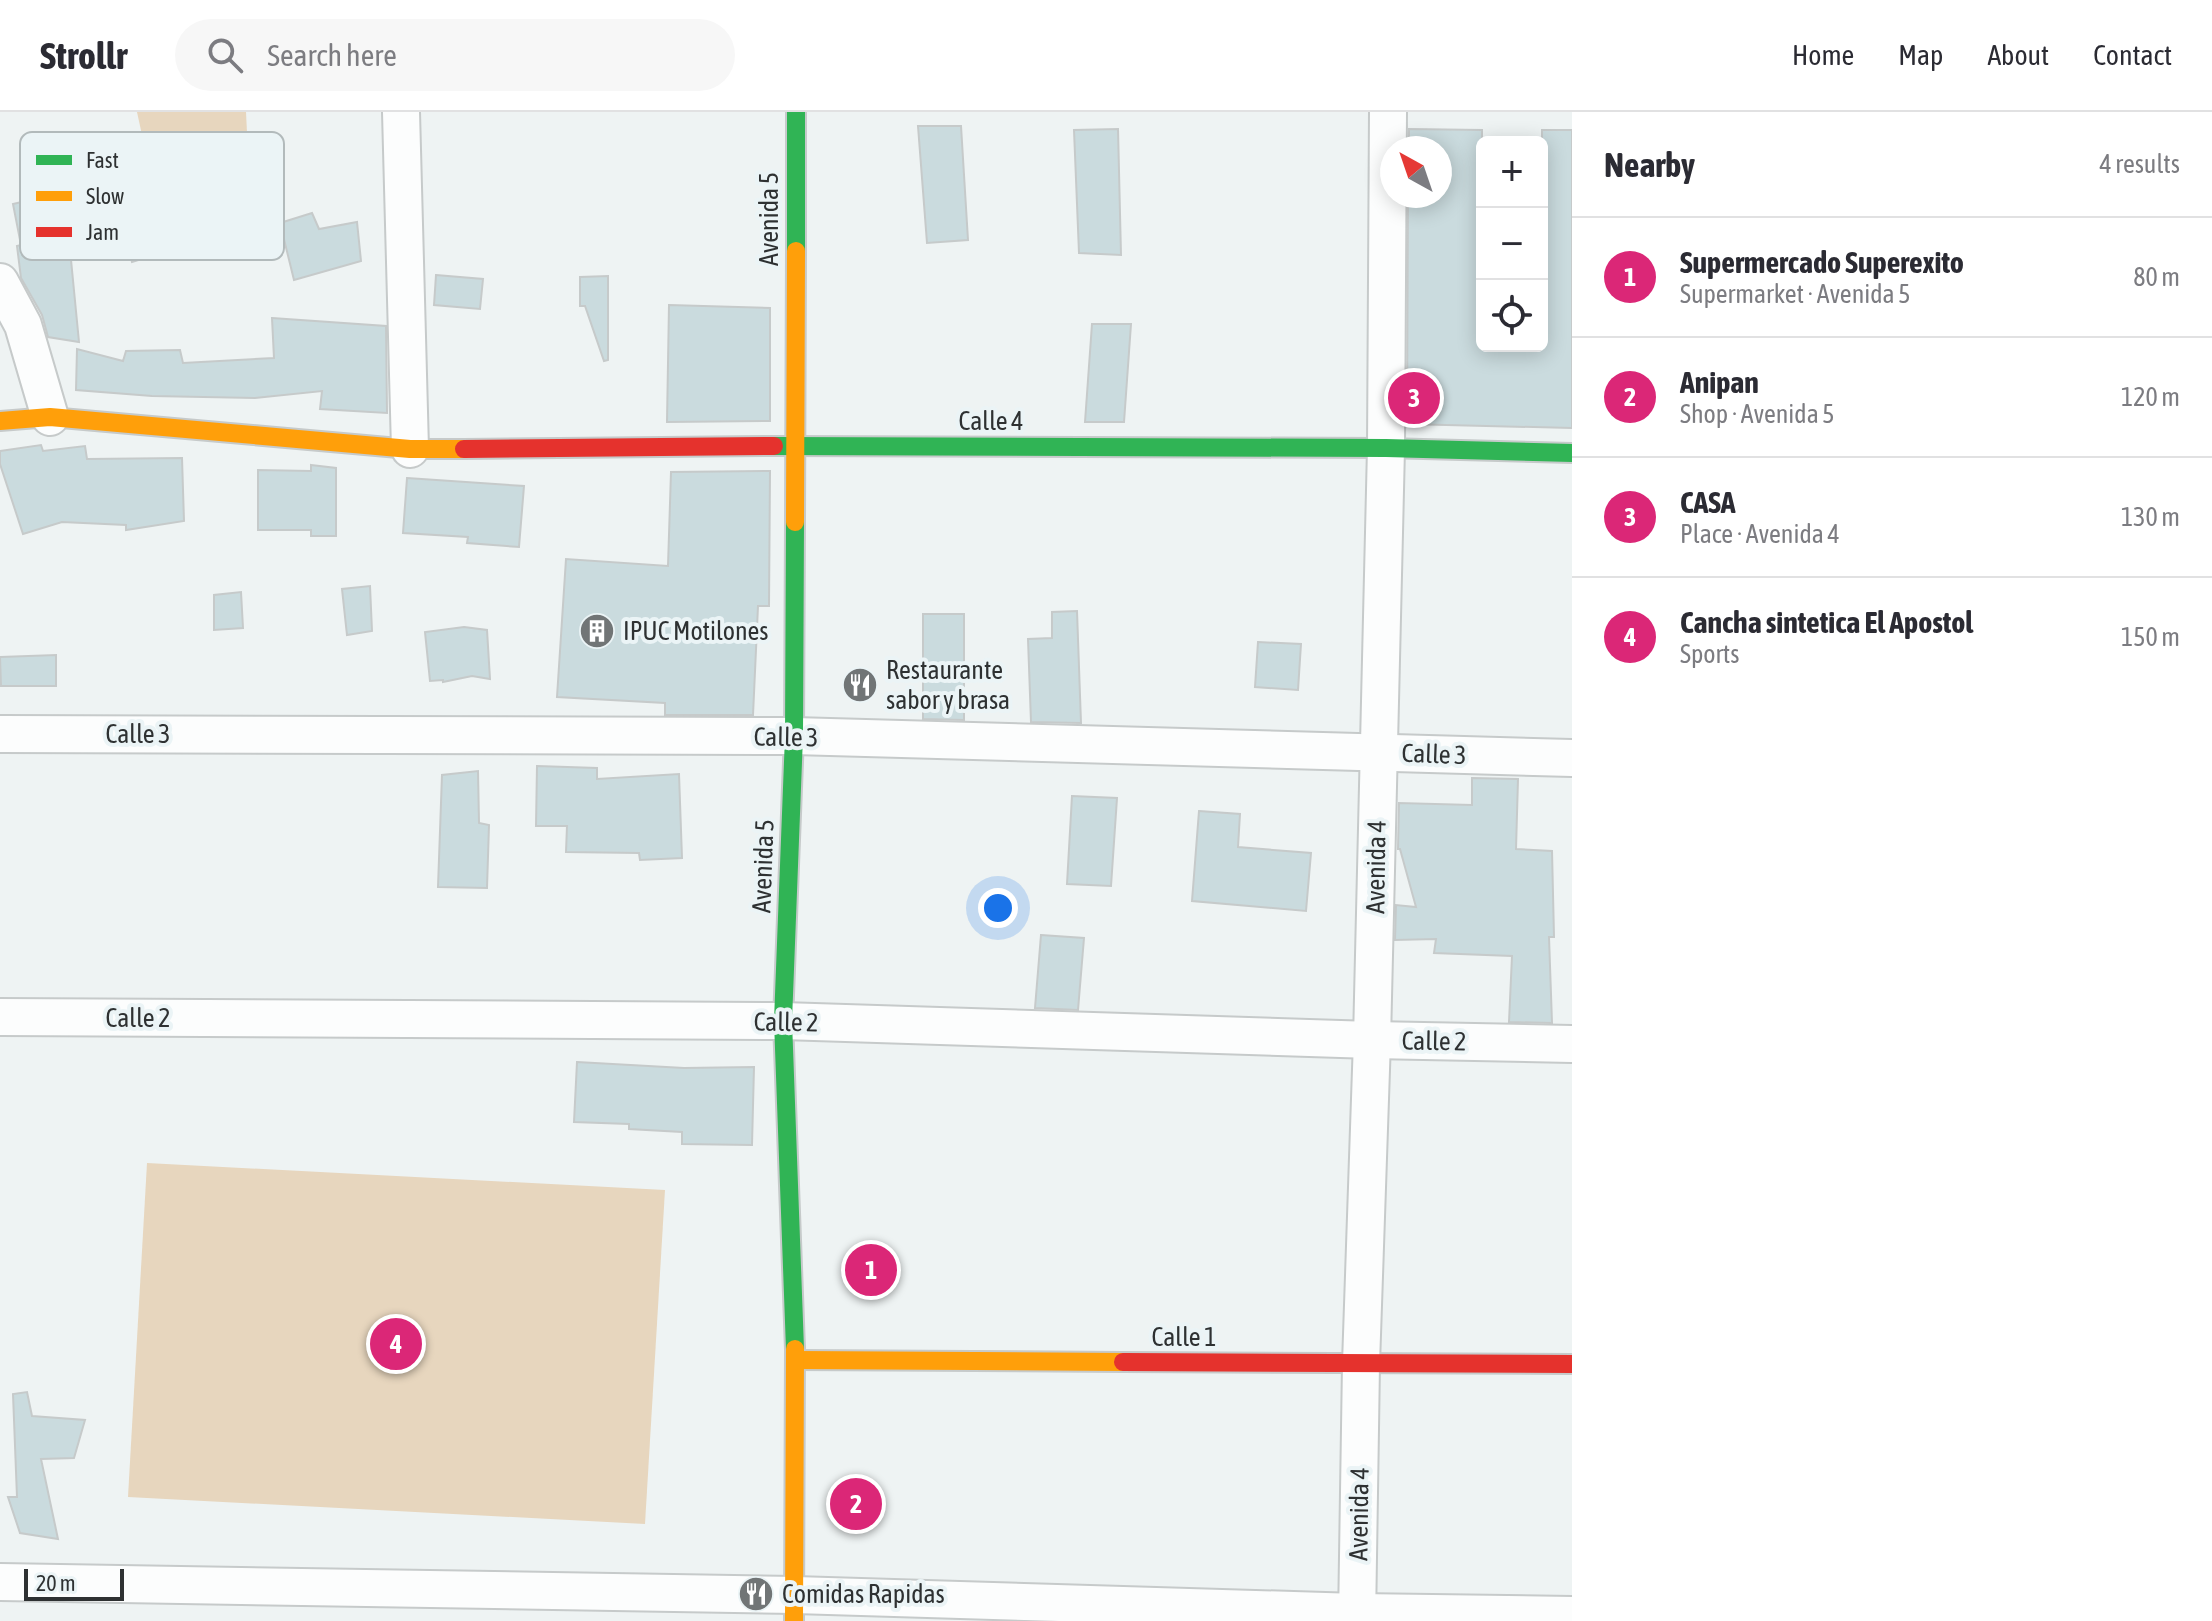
<!DOCTYPE html>
<html lang="en">
<head>
<meta charset="utf-8">
<style>
	body { margin:0; font-family:"Asap Condensed",sans-serif; background:#f7f7f7; color:#2b2b33 }
	.controls { position:absolute; right:24px; top:24px; display:grid; overflow:hidden; border-radius:12px; box-shadow:0 4px 20px #0003 }
	.controls button { width:72px; height:72px; display:grid; place-items:center; padding:0; border:0; border-bottom:2px solid #e1e1e2; background:#fff; color:#2b2b33; font:40px sans-serif }
	.compass { position:absolute; left:1380px; top:24px; width:72px; height:72px; border-radius:50%; background:#fff; box-shadow:0 4px 20px #0003; rotate:320deg }
	.scale { position:absolute; left:24px; bottom:20px; width:100px; box-sizing:border-box; padding-left:8px; border:4px solid #2e3132; border-top:0; font-size:22px; line-height:28px; white-space:nowrap; color:#2e3132; -webkit-text-stroke:6px #ebf4f6; paint-order:stroke }
	.you { position:absolute; left:998px; top:796px; width:28px; height:28px; margin:-20px; border:6px solid #fff; border-radius:50%; background:#1a73e8; box-shadow:0 0 0 12px #1a73e833 }
	.badge { display:grid; place-items:center; width:52px; height:52px; border-radius:50%; background:#db2777; color:#fff; font-size:26px; font-weight:700 }
	.pin { position:absolute; translate:-50% -50%; border:4px solid #fff; box-shadow:0 2px 8px #0006 }
	.list { margin:0; padding:0; list-style:none }
	h2 { display:flex; justify-content:space-between; align-items:center; height:104px; margin:0; padding:0 32px; font-size:34px }
	h2 small { font-size:26px; font-weight:400; color:#7c7c81 }
	.list li { display:grid; grid-template-columns:52px 1fr auto; gap:24px; align-items:center; box-sizing:border-box; height:120px; padding:0 32px; border-top:2px solid #e1e1e2 }
	.list b { display:block; font-size:30px; white-space:nowrap }
	.list p { margin:0; font-size:26px; white-space:nowrap; color:#7c7c81 }
	.list em { font-size:26px; font-style:normal; color:#7c7c81 }
	.icon { flex:none; width:44px; height:44px; fill:none; stroke:currentColor; stroke-width:2; stroke-linecap:round; stroke-linejoin:round }
	.map { position:relative; flex:none; width:1572px; height:1509px; overflow:hidden }
	header { display:flex; align-items:center; gap:48px; box-sizing:border-box; height:112px; padding:0 40px; background:#fff; border-bottom:2px solid #e1e1e2 }
	header strong { font-size:38px }
	nav { display:flex; gap:44px; margin-inline-start:auto; font-size:28px }
	.search { width:560px; height:72px; background:#f7f7f7; display:flex; align-items:center; gap:20px; box-sizing:border-box; padding:0 28px; border-radius:44px; color:#7c7c81; font-size:30px }
	main { display:flex }
	aside { flex:1; background:#fff }
	.map>svg:first-child { display:block }
</style>
</head>
<body>
<header>
<strong>Strollr</strong>
<div class="search"><svg class="icon" aria-label="search" viewBox="0 0 24 24"><circle cx="10" cy="10" r="6"/><path d="M15 15l6 6"/></svg>Search here</div>
<nav><a>Home</a><a>Map</a><a>About</a><a>Contact</a></nav>
</header>
<main>
<div class="map">
<svg width="1572" height="1509" viewBox="0 0 1572 1509">
	<rect width="100%" height="100%" fill="#eef3f3"/>
	<g fill="#e7d6be">
		<polygon points="137,0 246,0 250,83 159,101"/>
		<polygon points="147,1051 665,1078 645,1412 128,1385"/>
	</g>
	<g fill="#cadbde" stroke="#c6caca" stroke-width="2">
		<polygon points="918,14 961,14 968,128 927,131"/>
		<polygon points="1118,17 1121,143 1079,141 1074,18"/>
		<polygon points="1409,17 1482,18 1482,234 1542,234 1542,18 1572,18 1572,316 1407,312 1408,84 1440,84 1440,36 1409,36"/>
		<polygon points="64,80 68,117 79,230 48,225 42,203 21,166 17,134 21,133 13,92"/>
		<polygon points="312,101 319,117 357,110 361,149 294,168 280,111"/>
		<polygon points="151,109 158,142 132,150 126,129"/>
		<polygon points="436,163 483,167 480,197 434,193"/>
		<polygon points="608,164 608,248 604,249 585,194 580,194 580,165"/>
		<polygon points="669,193 770,196 770,309 667,310"/>
		<polygon points="272,206 386,214 387,301 320,297 322,279 255,286 152,284 76,278 77,237 123,249 126,239 180,238 183,251 274,246"/>
		<polygon points="1092,212 1131,212 1124,310 1085,310"/>
		<polygon points="41,333 43,339 85,334 87,347 182,346 184,409 126,418 126,413 62,410 23,422 0,352 0,339"/>
		<polygon points="311,353 336,356 336,424 311,424 311,418 258,418 258,358 311,359"/>
		<polygon points="770,359 769,494 758,494 753,603 665,603 665,591 557,585 566,447 668,454 671,360"/>
		<polygon points="407,366 524,374 519,435 467,431 468,425 403,421"/>
		<polygon points="370,474 372,519 347,523 342,477"/>
		<polygon points="241,480 243,516 214,518 214,483"/>
		<polygon points="1077,499 1081,611 1031,610 1028,527 1052,526 1052,500"/>
		<polygon points="923,502 964,502 964,608 923,607"/>
		<polygon points="464,515 487,518 490,567 472,564 443,570 443,568 430,569 425,520"/>
		<polygon points="1258,530 1301,532 1298,578 1255,575"/>
		<polygon points="56,543 56,574 1,574 0,545"/>
		<polygon points="537,654 597,656 597,667 679,662 682,746 640,748 639,741 566,740 567,714 536,714"/>
		<polygon points="478,659 479,711 489,713 487,776 438,775 442,663"/>
		<polygon points="1472,666 1518,667 1516,737 1552,739 1554,825 1549,825 1552,911 1509,910 1512,844 1434,841 1436,827 1395,828 1396,793 1416,795 1400,737 1398,737 1399,691 1472,693"/>
		<polygon points="1072,684 1117,686 1111,774 1067,772"/>
		<polygon points="1199,699 1240,702 1238,735 1311,741 1306,799 1192,789"/>
		<polygon points="1041,823 1084,826 1078,898 1035,896"/>
		<polygon points="577,950 684,956 754,955 752,1033 682,1032 682,1020 629,1017 629,1012 574,1010"/>
		<polygon points="27,1280 32,1304 85,1308 74,1346 41,1347 58,1427 20,1421 8,1385 17,1385 13,1282"/>
	</g>
	<g fill="none" stroke-linecap="round" stroke-linejoin="round">
		<g stroke="#c6caca" stroke-width="40">
			<g id="street">
				<polyline points="401,0 410,337"/>
				<polyline points="0,170 23,213 50,305"/>
				<polyline points="0,622 794,624 1572,646"/>
				<polyline points="0,905 783,909 1372,928 1572,932"/>
				<polyline points="0,1470 795,1483 1357,1500 1572,1503"/>
				<polyline points="1357,1509 1361,1252 1372,928 1386,336 1388,0"/>
			</g>
		</g>
		<g stroke="#c6caca" stroke-width="22">
			<g id="fast">
				<polyline points="796,139 796,0"/>
				<polyline points="774,334 1386,336 1572,341"/>
				<polyline points="795,1237 783,909 794,624 795,410"/>
			</g>
		</g>
		<g stroke="#c6caca" stroke-width="22">
			<g id="slow">
				<polyline points="0,309 50,305 410,337 464,337"/>
				<polyline points="795,410 796,139"/>
				<polyline points="795,1248 1123,1250"/>
				<polyline points="794,1509 795,1237"/>
			</g>
		</g>
		<g stroke="#c6caca" stroke-width="22">
			<g id="jam">
				<polyline points="464,337 774,334"/>
				<polyline points="1123,1250 1572,1252"/>
			</g>
		</g>
		<use href="#street" stroke="#fcfdfd" stroke-width="36"/>
		<use href="#fast" stroke="#30b455" stroke-width="18"/>
		<use href="#slow" stroke="#ff9f0a" stroke-width="18"/>
		<use href="#jam" stroke="#e5322d" stroke-width="18"/>
	</g>
	<defs>
		<g id="building-disc" transform="scale(1.8)"><circle r="9.5" fill="#717576" stroke="#ebf4f6"/><path d="M-4-6H4V6H1V3H-1V6H-4ZM-2.5-4.3h1.7v1.8h-1.7ZM.8-4.3h1.7v1.8H.8ZM-2.5-1h1.7V.8h-1.7ZM.8-1h1.7V.8H.8Z" fill="#fff"/></g>
		<g id="restaurant-disc" transform="scale(1.8)"><circle r="9.5" fill="#717576" stroke="#ebf4f6"/><path d="M-5-6h1v4h1v-4h1v4h1v-4h1v5L-1.5 .5V6h-2V.5L-5-1ZM5-6V6H3V1.5H1.5Q1.5-4 5-6Z" fill="#fff"/></g>
	</defs>
	<g fill-rule="evenodd">
		<use href="#building-disc" x="597" y="519"/>
		<use href="#restaurant-disc" x="860" y="573"/>
		<use href="#restaurant-disc" x="756" y="1482"/>
	</g>
	<g text-anchor="middle" stroke-width="8" stroke-linejoin="round" paint-order="stroke">
		<g font-size="26" fill="#2e3132" stroke="#ebf4f6">
			<text transform="translate(769 107) rotate(-90)" y="9">Avenida 5</text>
			<text x="991" y="318">Calle 4</text>
			<text x="138" y="631">Calle 3</text>
			<text transform="translate(786 625) rotate(1)" y="9">Calle 3</text>
			<text transform="translate(1434 642) rotate(2)" y="9">Calle 3</text>
			<text transform="translate(763 754) rotate(-88)" y="9">Avenida 5</text>
			<text transform="translate(1376 755) rotate(-89)" y="9">Avenida 4</text>
			<text x="138" y="915">Calle 2</text>
			<text transform="translate(786 910) rotate(1)" y="9">Calle 2</text>
			<text transform="translate(1434 929) rotate(1)" y="9">Calle 2</text>
			<text x="1184" y="1234">Calle 1</text>
			<text transform="translate(1359 1402) rotate(-89)" y="9">Avenida 4</text>
		</g>
		<g font-size="26" fill="#2e3132" stroke="#ebf4f6" text-anchor="start">
			<text x="623" y="528">IPUC Motilones</text>
			<text x="886" y="567">Restaurante<tspan x="886" dy="30">sabor y brasa</tspan></text>
			<text x="782" y="1491">Comidas Rapidas</text>
		</g>
	</g>
	<rect x="20" y="20" width="264" height="128" rx="12" fill="#ebf4f6" stroke="#b2babb" stroke-width="2"/>
	<rect x="36" y="43" width="36" height="10" fill="#30b455"/>
	<rect x="36" y="79" width="36" height="10" fill="#ff9f0a"/>
	<rect x="36" y="115" width="36" height="10" fill="#e5322d"/>
	<g font-size="22" fill="#2e3132">
		<text x="86" y="56">Fast</text>
		<text x="86" y="92">Slow</text>
		<text x="86" y="128">Jam</text>
	</g>
</svg>
<div class="controls">
<button>+</button>
<button>−</button>
<button><svg class="icon" aria-label="locate" viewBox="0 0 24 24"><circle cx="12" cy="12" r="6"/><path d="M12 2v4M12 18v4M2 12h4M18 12h4"/></svg></button>
</div>
<svg class="compass" viewBox="-18 -18 36 36"><path d="M0-13l5 13h-10z" fill="#e53935"/><path d="M0 13l5-13h-10z" fill="#7c7c81"/></svg>
<div class="scale">20 m</div>
<div class="you"></div>
<div class="pin badge" style="left:871px;top:1158px">1</div>
<div class="pin badge" style="left:856px;top:1392px">2</div>
<div class="pin badge" style="left:1414px;top:286px">3</div>
<div class="pin badge" style="left:396px;top:1232px">4</div>
</div>
<aside>
<h2>Nearby<small>4 results</small></h2>
<ul class="list">
<li><span class="badge">1</span><div><b>Supermercado Superexito</b><p>Supermarket · Avenida 5</p></div><em>80 m</em></li>
<li><span class="badge">2</span><div><b>Anipan</b><p>Shop · Avenida 5</p></div><em>120 m</em></li>
<li><span class="badge">3</span><div><b>CASA</b><p>Place · Avenida 4</p></div><em>130 m</em></li>
<li><span class="badge">4</span><div><b>Cancha sintetica El Apostol</b><p>Sports</p></div><em>150 m</em></li>
</ul>
</aside>
</main>
</body>
</html>
